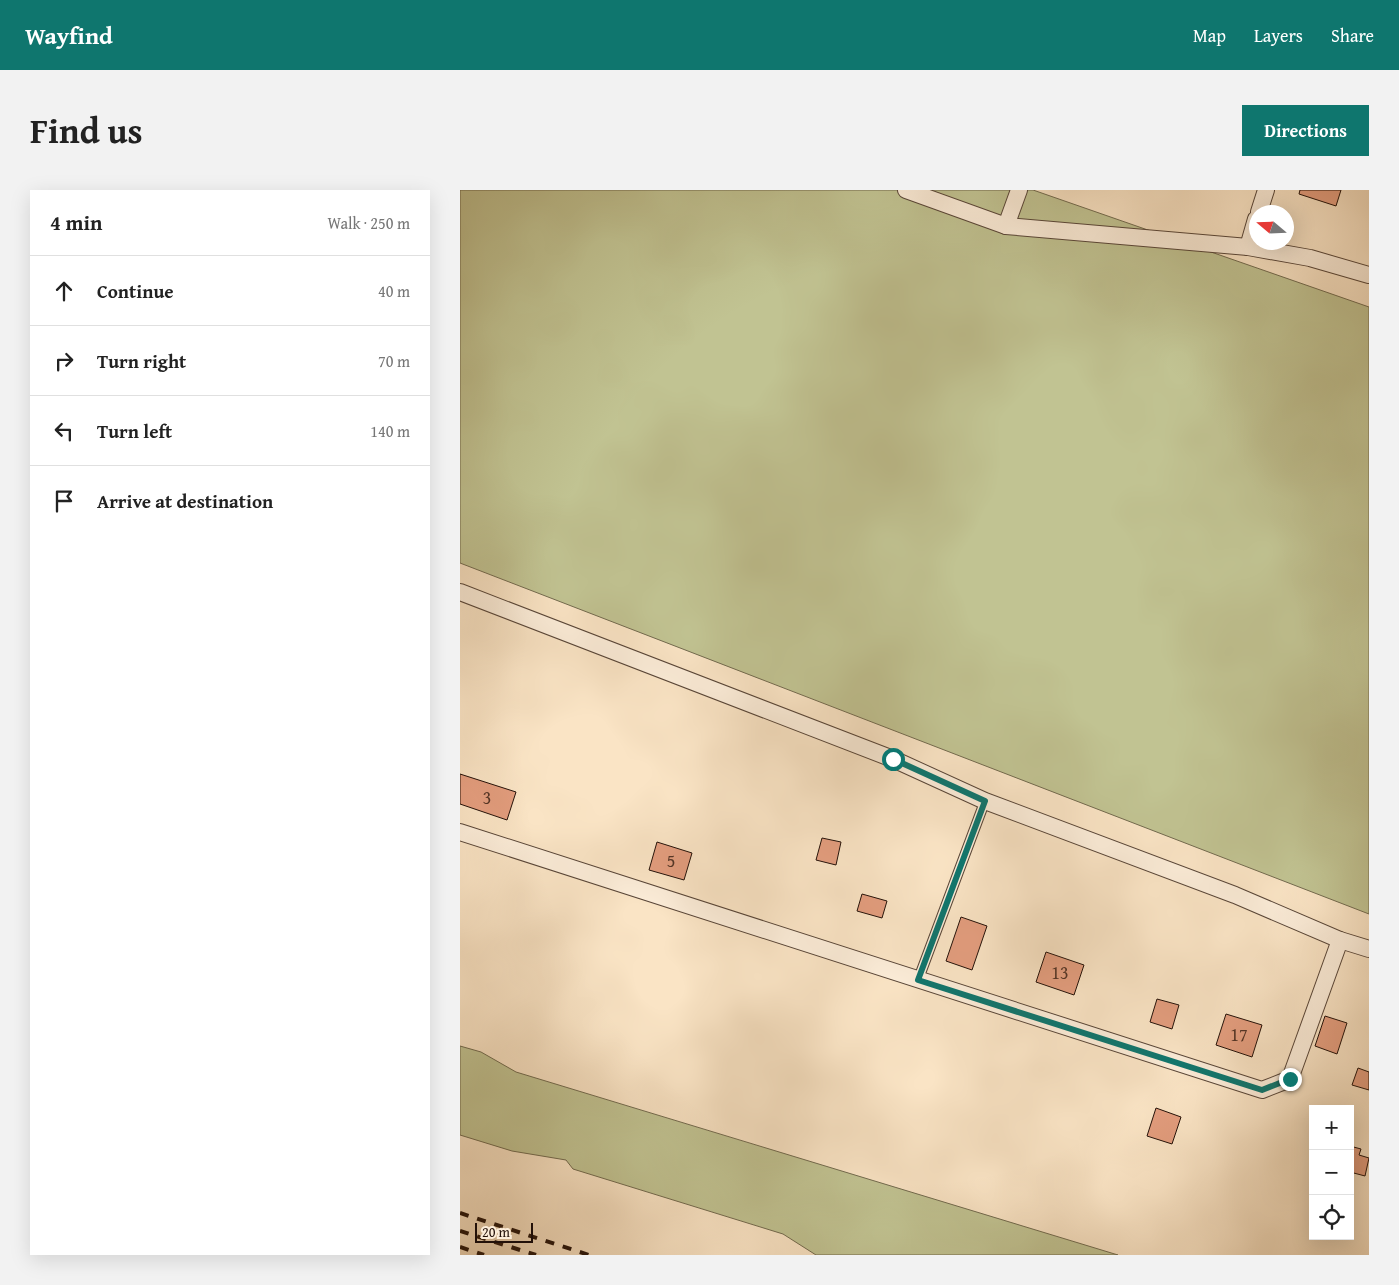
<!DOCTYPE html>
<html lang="en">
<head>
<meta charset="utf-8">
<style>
	body { margin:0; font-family:"Gentium Book Plus",serif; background:#f2f2f2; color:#222 }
	.controls { position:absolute; right:15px; bottom:15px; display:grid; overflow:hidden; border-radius:0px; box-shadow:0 5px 20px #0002 }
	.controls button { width:45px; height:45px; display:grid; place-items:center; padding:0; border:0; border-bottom:1px solid #e0e0e0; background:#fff; color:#222; font:25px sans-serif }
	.compass { position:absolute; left:789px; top:15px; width:45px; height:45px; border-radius:50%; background:#fff; box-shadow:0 5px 20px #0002; rotate:289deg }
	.scale { position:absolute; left:15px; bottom:12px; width:58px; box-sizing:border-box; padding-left:5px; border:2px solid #231109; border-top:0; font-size:14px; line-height:18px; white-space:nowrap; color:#231109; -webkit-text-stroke:4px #fcedd9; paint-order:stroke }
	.stop { position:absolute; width:15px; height:15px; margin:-11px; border:4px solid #0f766e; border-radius:50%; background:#fff }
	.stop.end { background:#0f766e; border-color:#fff; box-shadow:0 1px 5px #0008 }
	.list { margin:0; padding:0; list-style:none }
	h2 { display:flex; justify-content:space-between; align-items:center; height:65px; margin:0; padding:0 20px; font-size:21px }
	h2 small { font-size:16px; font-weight:400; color:#767676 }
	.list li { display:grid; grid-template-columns:32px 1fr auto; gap:15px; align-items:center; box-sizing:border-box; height:70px; padding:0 20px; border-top:1px solid #e0e0e0 }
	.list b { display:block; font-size:19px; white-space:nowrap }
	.list em { font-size:16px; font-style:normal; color:#767676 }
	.icon { flex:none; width:28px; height:28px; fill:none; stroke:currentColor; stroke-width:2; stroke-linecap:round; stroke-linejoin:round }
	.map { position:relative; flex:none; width:909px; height:1065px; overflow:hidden; border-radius:0px }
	header { display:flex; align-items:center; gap:30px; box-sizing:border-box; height:70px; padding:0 25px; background:#0f766e; color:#fff }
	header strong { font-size:24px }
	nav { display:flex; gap:28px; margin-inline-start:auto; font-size:18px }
	.intro { display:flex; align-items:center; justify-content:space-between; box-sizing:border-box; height:120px; padding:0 30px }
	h1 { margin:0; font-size:35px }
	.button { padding:12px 22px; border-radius:0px; background:#0f766e; color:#fff; font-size:18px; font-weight:700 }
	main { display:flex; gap:30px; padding:0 30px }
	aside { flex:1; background:#fff; border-radius:0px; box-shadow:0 5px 20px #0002 }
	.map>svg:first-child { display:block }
</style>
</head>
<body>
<header>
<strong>Wayfind</strong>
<nav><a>Map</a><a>Layers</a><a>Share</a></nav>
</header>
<div class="intro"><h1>Find us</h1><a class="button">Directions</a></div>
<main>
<aside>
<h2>4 min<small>Walk · 250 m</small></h2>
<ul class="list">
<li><svg class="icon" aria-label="ahead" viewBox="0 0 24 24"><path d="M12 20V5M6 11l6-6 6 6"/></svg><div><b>Continue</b></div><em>40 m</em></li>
<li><svg class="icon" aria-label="right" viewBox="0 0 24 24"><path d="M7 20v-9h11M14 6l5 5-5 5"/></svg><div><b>Turn right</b></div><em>70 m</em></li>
<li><svg class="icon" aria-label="left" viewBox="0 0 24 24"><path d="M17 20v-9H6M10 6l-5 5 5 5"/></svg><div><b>Turn left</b></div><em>140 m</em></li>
<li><svg class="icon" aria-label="arrive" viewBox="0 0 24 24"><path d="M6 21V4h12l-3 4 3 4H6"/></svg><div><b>Arrive at destination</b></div></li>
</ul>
</aside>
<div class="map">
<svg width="909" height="1065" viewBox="0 0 909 1065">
	<rect width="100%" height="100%" fill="#fae4c5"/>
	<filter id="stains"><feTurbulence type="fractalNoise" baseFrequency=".004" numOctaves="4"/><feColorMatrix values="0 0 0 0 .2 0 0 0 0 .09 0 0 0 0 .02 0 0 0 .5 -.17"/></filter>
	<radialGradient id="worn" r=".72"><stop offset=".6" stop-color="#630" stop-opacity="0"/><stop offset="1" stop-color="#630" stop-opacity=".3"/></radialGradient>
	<g fill="#c1c392" stroke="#726a4e">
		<polygon points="0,0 573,0 909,117 909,724 0,373"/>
		<polygon points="0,856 21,862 56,882 658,1065 356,1065 323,1044 113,979 106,970 52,961 0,945"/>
	</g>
	<g fill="#e49e7f" stroke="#231109">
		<polygon points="840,0 881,0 876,16 839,4"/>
		<polygon points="0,584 56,602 47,630 0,614"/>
		<polygon points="362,648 381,652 376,675 356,670"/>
		<polygon points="197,652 232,663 224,690 189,680"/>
		<polygon points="402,704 427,711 422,728 397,721"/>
		<polygon points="501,727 527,736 512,780 486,771"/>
		<polygon points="586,762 624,775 614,805 576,792"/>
		<polygon points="697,809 719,815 712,839 690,832"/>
		<polygon points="766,824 802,835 792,867 756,855"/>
		<polygon points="865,826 887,833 877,864 855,856"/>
		<polygon points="898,878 909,882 909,900 892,895"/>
		<polygon points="696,918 721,927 712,954 687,946"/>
		<polygon points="890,956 901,959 899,965 909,968 905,986 890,982"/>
	</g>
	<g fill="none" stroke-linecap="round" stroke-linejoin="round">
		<g stroke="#594638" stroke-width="11">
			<polyline id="service" points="458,790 525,611"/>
		</g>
		<g stroke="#594638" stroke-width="18">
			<g id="minor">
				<polyline points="446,0 546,36 788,57 850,68 909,85"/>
				<polyline points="799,22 806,0"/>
				<polyline points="546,36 559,0"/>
				<polyline points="788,57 796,29"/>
				<polyline points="0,402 433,569 525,611 775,705 880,750 909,759"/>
				<polyline points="0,642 802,900 830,889 880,750"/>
			</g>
		</g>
		<use href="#service" stroke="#fcedd9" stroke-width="9"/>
		<use href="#minor" stroke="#fcedd9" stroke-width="16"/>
		<g stroke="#231109" stroke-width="4" stroke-dasharray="9 9" stroke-linecap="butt">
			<polyline points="0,1023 129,1065"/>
			<polyline points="0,1041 76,1065"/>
			<polyline points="0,1057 24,1065"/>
		</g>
	</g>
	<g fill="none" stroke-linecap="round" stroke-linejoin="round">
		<polyline stroke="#0f766e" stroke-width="6" points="433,569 525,611 458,790 802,900 830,889"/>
	</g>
	<g text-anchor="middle" stroke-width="4" stroke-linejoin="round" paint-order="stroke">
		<g font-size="18" fill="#533426">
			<text x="27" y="614">3</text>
			<text x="211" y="677">5</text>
			<text x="600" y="789">13</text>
			<text x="779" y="851">17</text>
		</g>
	</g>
	<rect width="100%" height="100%" filter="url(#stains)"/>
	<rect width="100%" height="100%" fill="url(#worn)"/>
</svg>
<div class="controls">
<button>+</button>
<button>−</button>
<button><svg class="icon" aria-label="locate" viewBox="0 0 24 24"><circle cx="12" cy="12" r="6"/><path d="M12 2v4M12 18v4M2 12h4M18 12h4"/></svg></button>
</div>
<svg class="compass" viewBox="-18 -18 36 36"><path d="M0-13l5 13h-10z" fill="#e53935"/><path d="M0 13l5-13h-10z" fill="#767676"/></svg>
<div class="scale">20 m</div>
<div class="stop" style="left:433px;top:569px"></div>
<div class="stop end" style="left:830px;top:889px"></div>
</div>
</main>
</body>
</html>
